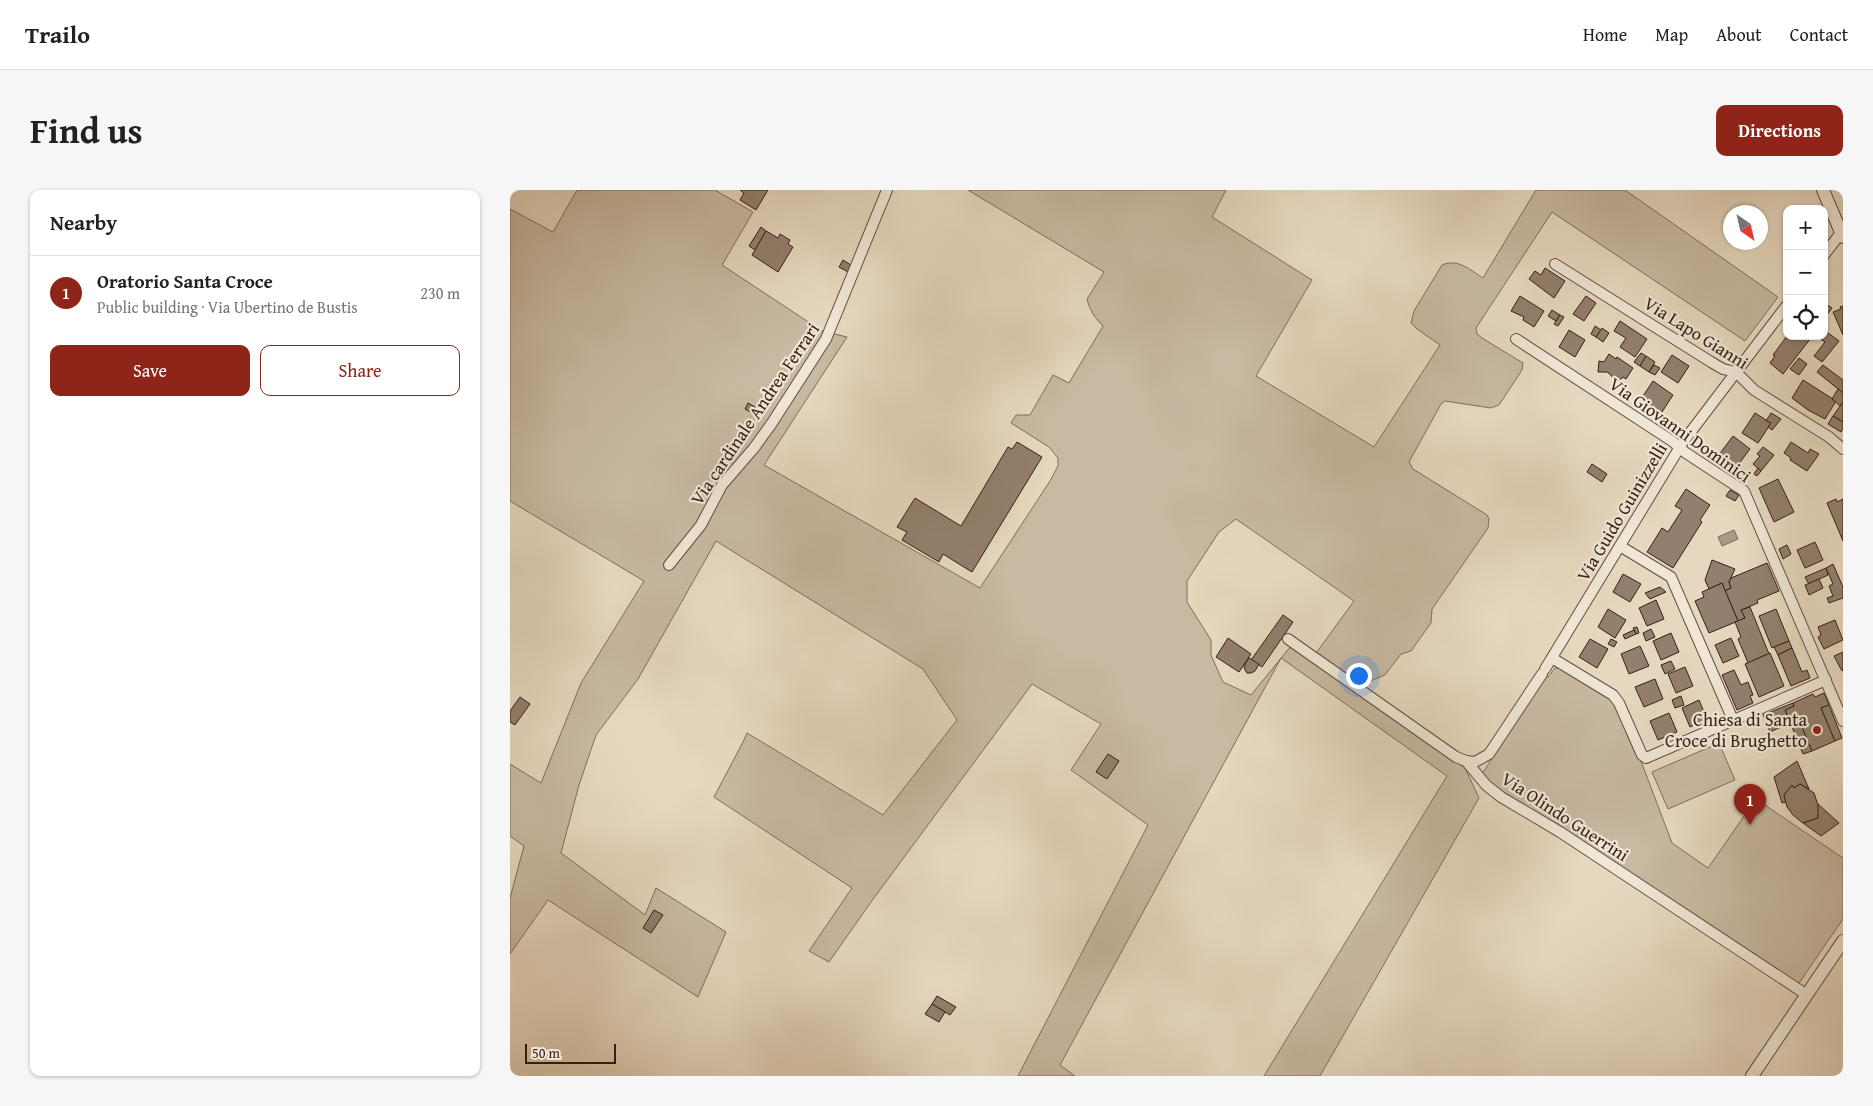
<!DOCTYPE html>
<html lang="en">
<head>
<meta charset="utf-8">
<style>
	body { margin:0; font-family:"Gentium Book Plus",serif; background:#f6f6f6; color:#202124 }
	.controls { position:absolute; right:15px; top:15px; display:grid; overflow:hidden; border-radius:10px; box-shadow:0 1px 4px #0004 }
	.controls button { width:45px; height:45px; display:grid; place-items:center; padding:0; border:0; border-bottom:1px solid #e0e0e0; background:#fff; color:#202124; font:25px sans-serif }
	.compass { position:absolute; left:1213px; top:15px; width:45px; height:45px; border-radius:50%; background:#fff; box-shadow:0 1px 4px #0004; rotate:146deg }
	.scale { position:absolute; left:15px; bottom:12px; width:91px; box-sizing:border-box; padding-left:5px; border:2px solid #371f14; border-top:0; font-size:14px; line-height:18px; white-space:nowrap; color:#371f14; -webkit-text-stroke:4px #efe6d5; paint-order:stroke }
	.you { position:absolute; left:848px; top:485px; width:18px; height:18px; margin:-12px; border:4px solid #fff; border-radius:50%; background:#1a73e8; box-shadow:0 0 0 8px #1a73e833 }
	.badge { display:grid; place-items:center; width:32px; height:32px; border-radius:50%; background:#8f2418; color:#fff; font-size:16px; font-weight:700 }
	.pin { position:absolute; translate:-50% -41px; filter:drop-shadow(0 1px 2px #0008) }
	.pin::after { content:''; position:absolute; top:26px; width:18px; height:15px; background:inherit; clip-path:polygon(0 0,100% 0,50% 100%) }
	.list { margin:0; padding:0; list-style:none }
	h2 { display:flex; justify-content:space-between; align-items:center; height:65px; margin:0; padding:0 20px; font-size:21px }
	h2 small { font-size:16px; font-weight:400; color:#757577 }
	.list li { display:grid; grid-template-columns:32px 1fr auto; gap:15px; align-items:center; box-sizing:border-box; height:75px; padding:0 20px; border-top:1px solid #e0e0e0 }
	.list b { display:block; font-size:19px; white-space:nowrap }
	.list p { margin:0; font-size:16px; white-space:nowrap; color:#757577 }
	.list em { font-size:16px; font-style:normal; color:#757577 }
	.actions { display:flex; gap:10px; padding:15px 20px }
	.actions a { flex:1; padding:11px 0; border:1px solid #8f2418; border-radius:10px; text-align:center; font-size:18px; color:#8f2418 }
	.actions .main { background:#8f2418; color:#fff }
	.icon { flex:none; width:28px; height:28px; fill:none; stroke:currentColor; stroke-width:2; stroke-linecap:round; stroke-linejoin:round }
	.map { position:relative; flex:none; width:1333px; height:886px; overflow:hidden; border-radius:10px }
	header { display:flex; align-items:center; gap:30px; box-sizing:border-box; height:70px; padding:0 25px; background:#fff; border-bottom:1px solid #e0e0e0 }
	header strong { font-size:24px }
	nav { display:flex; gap:28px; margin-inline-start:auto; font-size:18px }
	.intro { display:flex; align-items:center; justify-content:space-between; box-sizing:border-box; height:120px; padding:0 30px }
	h1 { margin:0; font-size:35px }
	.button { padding:12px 22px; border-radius:10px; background:#8f2418; color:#fff; font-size:18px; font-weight:700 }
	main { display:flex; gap:30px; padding:0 30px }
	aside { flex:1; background:#fff; border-radius:10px; box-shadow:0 1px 4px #0004 }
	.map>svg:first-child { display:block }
</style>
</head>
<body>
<header>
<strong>Trailo</strong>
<nav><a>Home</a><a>Map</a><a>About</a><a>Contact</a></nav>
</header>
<div class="intro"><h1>Find us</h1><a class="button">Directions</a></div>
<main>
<aside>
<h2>Nearby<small></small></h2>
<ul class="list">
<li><span class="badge">1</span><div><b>Oratorio Santa Croce</b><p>Public building · Via Ubertino de Bustis</p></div><em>230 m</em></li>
</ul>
<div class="actions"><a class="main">Save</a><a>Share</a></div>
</aside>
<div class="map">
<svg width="1333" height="886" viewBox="0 0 1333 886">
	<rect width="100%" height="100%" fill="#e6d8bf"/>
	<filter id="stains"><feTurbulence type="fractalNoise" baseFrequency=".004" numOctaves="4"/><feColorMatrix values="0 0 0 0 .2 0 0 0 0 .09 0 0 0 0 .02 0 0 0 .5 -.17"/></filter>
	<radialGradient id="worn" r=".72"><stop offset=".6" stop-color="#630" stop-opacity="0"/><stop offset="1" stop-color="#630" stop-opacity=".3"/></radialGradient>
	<g fill="#c8b9a2" stroke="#806c5b" fill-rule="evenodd">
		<path d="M67,0H205L243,22L212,75L312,141L337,147L254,275L470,398L540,291L548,276V268L539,257L501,233L506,225H520L543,185L559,193L593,136C585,128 580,121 577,109L594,82L458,0H716L702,27L802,90L746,186L864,257L930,155L907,139L901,133L904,121L932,75C948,68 960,80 973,88L1026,0H1115L1268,107L1235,151L1042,22L966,138L967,144L972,148L1013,173L1012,180L989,215L981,218L935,211L931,214L899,272L903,279L977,325L979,329L978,338L922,419L921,433L901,461L891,464L875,485L846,497L955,578L969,608L810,886H754L937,586L771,468L550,875L565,886H508L638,635L561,580L591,534L522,494L361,712L319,772L299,761L342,698L204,607L233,552L237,543L373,625L447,530L413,479L206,351L128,489L86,545L69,595L51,663L135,725L146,698L216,742L188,807L38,710L0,764V708L14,656L0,646V574L31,593L71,493L134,391L0,311V19L43,42ZM726,329L844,411L801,470L781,456L741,505L713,492L701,465V450L677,412V391L709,342Z"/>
		<polygon points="1045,478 1052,478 1105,511 1112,521 1162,653 1198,678 1246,609 1333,668 1333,729 1287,796 985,599 972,584 1035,487 1038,487"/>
		<polygon points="1209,553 1225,590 1158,619 1142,582"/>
	</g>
	<polygon fill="#aa9985" stroke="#7c6858" points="1224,340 1228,349 1212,356 1208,347"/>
	<g fill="#927f6d" stroke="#371f14">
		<polygon points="230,0 258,0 246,20 230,10 234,3"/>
		<polygon points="251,37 256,41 245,60 239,56"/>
		<polygon points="256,41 268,48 270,44 280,50 278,54 283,57 268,82 242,65"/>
		<polygon points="333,70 341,75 338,82 329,77"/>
		<polygon points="1035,78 1055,91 1044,108 1019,89 1025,81 1031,85"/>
		<polygon points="1010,106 1034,121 1024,137 1013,130 1014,127 1001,121"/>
		<polygon points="1076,106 1086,113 1074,131 1063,124"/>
		<polygon points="1314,113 1322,118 1316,126 1314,125"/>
		<polygon points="1333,116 1333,145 1323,122 1331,119 1330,117"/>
		<polygon points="1042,120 1050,125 1046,131 1038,126"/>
		<polygon points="1050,125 1054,127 1048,136 1044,134"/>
		<polygon points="1110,131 1137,149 1125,167 1110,157 1116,148 1104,141"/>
		<polygon points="1085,136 1091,140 1086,147 1081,144"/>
		<polygon points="1092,138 1099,143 1093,152 1086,147"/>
		<polygon points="1059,140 1075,150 1065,167 1049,157"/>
		<polygon points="1314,140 1329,151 1312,172 1304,166 1315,152 1306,146 1314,146"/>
		<polygon points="1277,146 1298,146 1301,148 1273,184 1260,173 1265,166 1263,165"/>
		<polygon points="1131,163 1136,166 1130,176 1124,172"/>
		<polygon points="1099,164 1106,169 1107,167 1123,178 1116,189 1113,187 1106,194 1101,185 1097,182 1088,182 1089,171 1094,172"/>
		<polygon points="1162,165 1179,176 1168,193 1151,182"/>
		<polygon points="1136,166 1145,172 1139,182 1130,176"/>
		<polygon points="1289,168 1297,174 1289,185 1280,179"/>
		<polygon points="1144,175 1150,178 1145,185 1139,182"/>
		<polygon points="1313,175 1333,190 1333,203 1307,182"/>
		<polygon points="1293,190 1326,211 1315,229 1298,220 1282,208"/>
		<polygon points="1143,191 1163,205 1152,222 1131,209"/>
		<polygon points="1328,199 1333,203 1333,212 1330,216 1322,209"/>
		<polygon points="1333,212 1333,232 1323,226"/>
		<polygon points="238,213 247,218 244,224 235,219"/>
		<polygon points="1245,223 1261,233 1248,253 1232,243"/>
		<polygon points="1261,223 1271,229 1262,240 1258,237 1261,233 1256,231"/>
		<polygon points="1323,226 1333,232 1333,238 1331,242 1318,234"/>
		<polygon points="1223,246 1240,259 1225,279 1208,266"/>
		<polygon points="507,252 532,267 462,382 433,364 429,372 392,350 397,342 387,337 405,308 451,336 498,257 502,259"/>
		<polygon points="1281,252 1298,263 1300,259 1309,264 1297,281 1280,270 1281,268 1274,263"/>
		<polygon points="1253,257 1264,265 1251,281 1243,274 1250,266 1247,264"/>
		<polygon points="1082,274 1097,284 1092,292 1077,282"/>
		<polygon points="1248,278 1251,281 1247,286 1244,284"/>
		<polygon points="1268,289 1284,322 1264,332 1249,298"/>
		<polygon points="1176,299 1200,315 1190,330 1192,332 1163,378 1137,362 1152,338 1158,342 1172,320 1165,316"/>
		<polygon points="1220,300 1229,305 1225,311 1216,306"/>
		<polygon points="1326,309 1327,312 1333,309 1333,351 1317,313"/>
		<polygon points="1305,352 1313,370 1295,378 1287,360"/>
		<polygon points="1277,355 1281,364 1273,369 1269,359"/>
		<polygon points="1202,370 1225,379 1219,392 1221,398 1215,401 1212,393 1199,399 1195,390"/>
		<polygon points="1257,373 1269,401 1247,410 1248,413 1231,420 1235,428 1228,431 1215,401 1221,398 1219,392 1221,388"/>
		<polygon points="1323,374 1333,397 1333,408 1319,413 1317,408 1323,406 1319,396 1323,394 1316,378"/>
		<polygon points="1316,378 1318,385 1299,394 1295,387"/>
		<polygon points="1113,384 1131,394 1120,412 1103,402"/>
		<polygon points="1309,389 1313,398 1299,405 1295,395"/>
		<polygon points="1212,393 1228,431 1199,443 1185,411 1194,407 1192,402"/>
		<polygon points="1150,397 1156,402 1140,409 1135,403"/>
		<polygon points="1146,410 1154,429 1137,436 1129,418"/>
		<polygon points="1240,417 1259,464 1238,473 1228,449 1231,447 1225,432 1235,428 1231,420"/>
		<polygon points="1098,419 1116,430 1105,448 1088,437"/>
		<polygon points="1266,419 1279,451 1262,458 1249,426"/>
		<polygon points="773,425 783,432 752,477 741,470"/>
		<polygon points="1325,430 1333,450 1314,459 1308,447 1311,445 1308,437"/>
		<polygon points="1127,437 1129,443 1126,444 1123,438"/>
		<polygon points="1141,439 1145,447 1136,451 1133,443"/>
		<polygon points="1124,440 1126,444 1115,449 1113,445"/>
		<polygon points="1161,443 1169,462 1151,470 1143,451"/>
		<polygon points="718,448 741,464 729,482 706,467"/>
		<polygon points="1221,448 1229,466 1213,473 1205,455"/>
		<polygon points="1080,449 1098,459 1087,478 1069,467"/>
		<polygon points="1101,449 1107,452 1104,457 1098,454"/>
		<polygon points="1279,451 1282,458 1268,465 1264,457"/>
		<polygon points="1130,456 1139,476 1119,484 1111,464"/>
		<polygon points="1282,458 1292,482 1297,480 1300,488 1281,496 1268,465"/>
		<polygon points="1333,462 1333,480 1332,481 1324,466"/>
		<polygon points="1260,463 1274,496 1249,507 1235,474"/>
		<polygon points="739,468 749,474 745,481 741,483 737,483 734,478 735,474"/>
		<polygon points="1161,471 1165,479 1155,484 1151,475"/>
		<polygon points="1175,477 1183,496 1166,503 1158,484"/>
		<polygon points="1224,480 1231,495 1238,492 1243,505 1240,506 1243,513 1227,520 1212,485"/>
		<polygon points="1145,489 1153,509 1134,517 1125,497"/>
		<polygon points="1314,503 1319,515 1311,518 1325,551 1302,561 1288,528 1280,532 1275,520 1284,516 1283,513 1303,504 1305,507"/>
		<polygon points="1171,506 1174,515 1165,518 1162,510"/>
		<polygon points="10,507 20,514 5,535 0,532 0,521"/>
		<polygon points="1189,510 1197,529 1180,537 1172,518"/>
		<polygon points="1283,513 1284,516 1275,520 1280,533 1260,542 1253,525"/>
		<polygon points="1319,515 1332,548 1325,551 1311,518"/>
		<polygon points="1159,523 1167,542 1148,550 1140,531"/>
		<polygon points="1288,528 1302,561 1293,564 1280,532"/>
		<polygon points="598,564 609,571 597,589 586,582"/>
		<polygon points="1287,571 1299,599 1290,594 1284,598 1282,595 1274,605 1276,612 1272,613 1264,587"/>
		<polygon points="1290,594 1304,603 1309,618 1308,628 1293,633 1283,625 1277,617 1274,605 1282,595 1284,598"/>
		<polygon points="1308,614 1329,633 1311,646 1293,633 1308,628"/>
		<polygon points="144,720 153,725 141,743 133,738"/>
		<polygon points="427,806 446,817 440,825 422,814"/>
		<polygon points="422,814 435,822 429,832 415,824"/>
	</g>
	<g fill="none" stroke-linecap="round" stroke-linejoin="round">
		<g stroke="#634d3f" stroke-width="12">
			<g id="minor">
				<polyline points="1314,65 1333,40"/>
				<polyline points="1045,74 1201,172 1213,179 1226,182 1244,200 1319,247 1333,259"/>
				<polyline points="1006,149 1162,251 1176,263 1234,301 1333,531"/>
				<polyline points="1110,356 1161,387 1223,530"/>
				<polyline points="159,375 191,335 212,295 244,258 262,233 316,149 377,0"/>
				<polyline points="778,449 946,567 956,571 976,595 991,607 1050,642 1297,805"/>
				<polyline points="1042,468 1103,505 1109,513 1132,565 1136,568 1316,490"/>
				<polyline points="1035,479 1173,252 1277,115"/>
				<polyline points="956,571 965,572 979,564 1032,484"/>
			</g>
		</g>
		<g stroke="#634d3f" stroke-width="14">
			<g id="tertiary">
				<polyline points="1313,0 1333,47"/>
				<polyline points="1242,886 1333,751"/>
			</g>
		</g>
		<use href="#minor" stroke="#efe6d5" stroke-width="10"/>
		<use href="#tertiary" stroke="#efe6d5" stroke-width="12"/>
	</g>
	<circle fill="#8f2418" stroke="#efe6d5" stroke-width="2" cx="1307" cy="540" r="5"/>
	<g text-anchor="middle" stroke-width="4.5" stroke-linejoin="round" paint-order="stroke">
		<g font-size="18" fill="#371f14" stroke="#efe6d5">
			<text transform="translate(1186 143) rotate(32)" y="6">Via Lapo Gianni</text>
			<text transform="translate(245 224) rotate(-56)" y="6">Via cardinale Andrea Ferrari</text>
			<text transform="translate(1170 240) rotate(35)" y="6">Via Giovanni Dominici</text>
			<text transform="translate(1112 322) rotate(-59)" y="6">Via Guido Guinizzelli</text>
			<text transform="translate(1055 627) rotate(33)" y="6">Via Olindo Guerrini</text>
		</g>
		<g font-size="18" fill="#371f14" stroke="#efe6d5" text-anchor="end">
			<text x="1297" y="536">Chiesa di Santa<tspan x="1297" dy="21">Croce di Brughetto</tspan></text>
		</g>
	</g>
	<rect width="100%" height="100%" filter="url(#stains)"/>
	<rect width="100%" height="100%" fill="url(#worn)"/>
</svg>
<div class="controls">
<button>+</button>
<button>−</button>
<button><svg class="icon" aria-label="locate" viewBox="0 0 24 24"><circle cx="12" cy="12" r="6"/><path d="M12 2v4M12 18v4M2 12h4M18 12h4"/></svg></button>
</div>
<svg class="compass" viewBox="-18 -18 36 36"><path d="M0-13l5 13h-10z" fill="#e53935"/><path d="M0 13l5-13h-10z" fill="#757577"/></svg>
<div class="scale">50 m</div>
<div class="you"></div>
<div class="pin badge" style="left:1240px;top:635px">1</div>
</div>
</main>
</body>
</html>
